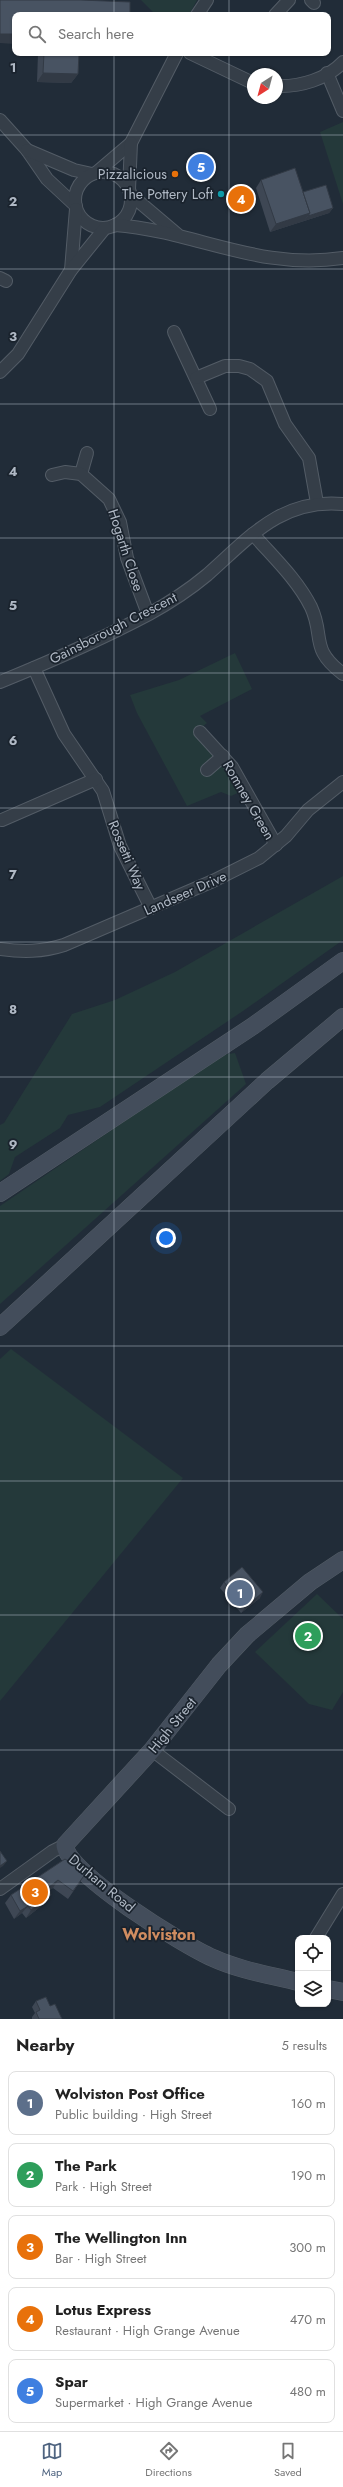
<!DOCTYPE html>
<html lang="en">
<head>
<meta charset="utf-8">
<style>
	body { margin:0; font-family:Jost,sans-serif; background:#f6f6f6; color:#222 }
	.controls { position:absolute; right:12px; bottom:12px; display:grid; overflow:hidden; border-radius:8px; box-shadow:0 1px 3px #0004 }
	.controls button { width:36px; height:36px; display:grid; place-items:center; padding:0; border:0; border-bottom:1px solid #e0e0e0; background:#fff; color:#222; font:20px sans-serif }
	.compass { position:absolute; left:247px; top:68px; width:36px; height:36px; border-radius:50%; background:#fff; box-shadow:0 1px 3px #0004; rotate:216deg }
	.you { position:absolute; left:166px; top:1238px; width:14px; height:14px; margin:-10px; border:3px solid #fff; border-radius:50%; background:#1a73e8; box-shadow:0 0 0 6px #1a73e833 }
	.badge { display:grid; place-items:center; width:26px; height:26px; border-radius:50%; background:#4f6480; color:#fff; font-size:13px; font-weight:700 }
	.pin { position:absolute; translate:-50% -50%; border:2px solid #fff; box-shadow:0 1px 4px #0006 }
	.list { margin:0; padding:0; list-style:none }
	h2 { display:flex; justify-content:space-between; align-items:center; height:52px; margin:0; padding:0 16px; font-size:17px }
	h2 small { font-size:13px; font-weight:400; color:#767676 }
	.list li { display:grid; grid-template-columns:26px 1fr auto; gap:12px; align-items:center; box-sizing:border-box; height:64px; margin:0 8px 8px; padding:0 8px; border:1px solid #e0e0e0; border-radius:8px }
	.list b { display:block; font-size:15px; white-space:nowrap }
	.list p { margin:0; font-size:13px; white-space:nowrap; color:#767676 }
	.list em { font-size:13px; font-style:normal; color:#767676 }
	.icon { flex:none; width:22px; height:22px; fill:none; stroke:currentColor; stroke-width:2; stroke-linecap:round; stroke-linejoin:round }
	.map { position:relative; flex:none; width:343px; height:2019px; overflow:hidden }
	.search { position:absolute; background:#fff; box-shadow:0 1px 3px #0004; left:12px; right:12px; top:12px; height:44px; display:flex; align-items:center; gap:10px; box-sizing:border-box; padding:0 14px; border-radius:8px; color:#767676; font-size:15px }
	.sheet { height:412px; background:#fff }
	nav { display:flex; justify-content:space-around; align-items:center; box-sizing:border-box; height:56px; border-top:1px solid #e0e0e0; background:#fff; font-size:11px; color:#767676 }
	nav a { display:grid; justify-items:center; gap:2px }
	nav .on { color:#4f6480 }
	.map>svg:first-child { display:block }
</style>
</head>
<body>
<div class="map">
<svg width="343" height="2019" viewBox="0 0 343 2019">
	<rect width="100%" height="100%" fill="#212c38"/>
	<g fill="#24393a">
		<polygon points="141,0 197,0 189,15 156,15"/>
		<polygon points="343,122 343,204 320,132"/>
		<polygon points="235,653 252,689 200,716 207,723 196,732 224,760 242,791 231,796 221,792 187,806 137,713 130,695 179,680"/>
		<polygon points="343,876 343,940 243,1011 100,1107 68,1115 60,1128 15,1157 9,1174 0,1181 0,1125 4,1123 72,1014 115,1000 175,972"/>
		<polygon points="235,1053 246,1084 0,1304 0,1206 222,1055"/>
		<polygon points="11,1349 183,1478 0,1701 0,1359"/>
		<polygon points="317,1594 343,1619 343,1692 332,1710 309,1704 255,1652"/>
	</g>
	<g fill="none" stroke-linecap="round" stroke-linejoin="round">
		<g stroke="#535c66" stroke-width="14">
			<g id="street">
				<polyline points="311,0 314,3"/>
				<polyline points="197,15 207,0"/>
				<polyline points="275,15 289,0"/>
				<polyline points="190,53 253,83"/>
				<polyline points="327,73 343,111"/>
				<path d="M277,86C300,87 327,79 343,62"/>
				<polyline points="0,120 27,150 47,179 76,206"/>
				<polyline points="27,150 74,170 92,174"/>
				<polyline points="97,172 131,143 177,53"/>
				<circle cx="103" cy="200" r="28"/>
				<polyline points="129,189 131,143"/>
				<polyline points="131,195 177,234"/>
				<path d="M115,225C195,231 259,271 343,258"/>
				<polyline points="71,270 76,209"/>
				<polyline points="0,278 6,281"/>
				<polyline points="174,332 210,409"/>
				<polyline points="0,372 18,354 71,270 105,228"/>
				<polyline points="196,378 225,366 239,366 250,369 267,381 285,424 309,458 317,503"/>
				<polyline points="81,474 87,453"/>
				<polyline points="52,475 65,472 81,474 109,499 120,522 127,558 148,614"/>
				<path d="M253,534C273,557 297,579 311,607C325,637 309,648 343,674"/>
				<polyline points="34,668 64,734 103,791 120,846 151,908"/>
				<path d="M0,682C49,662 102,639 149,614C169,603 189,590 207,575C249,538 281,498 343,504"/>
				<polyline points="200,732 232,767 276,845"/>
				<polyline points="207,770 223,756"/>
				<polyline points="2,820 96,779"/>
				<path d="M0,949C23,952 42,952 64,945L213,881L259,858L286,836L308,810L343,782"/>
				<polyline points="152,1750 229,1809"/>
				<polyline points="0,1889 53,1851 65,1845"/>
				<polyline points="316,1938 343,1894"/>
			</g>
		</g>
		<g stroke="#535c66" stroke-width="18">
			<g id="secondary">
				<polyline points="0,1193 253,1026 343,961"/>
				<polyline points="0,1327 267,1081 343,1017"/>
				<path d="M298,1982C270,1975 239,1970 213,1958C185,1946 66,1873 65,1845L152,1750L219,1665L247,1635L310,1582L343,1560"/>
				<polyline points="328,1989 343,1992"/>
			</g>
		</g>
		<use href="#street" stroke="#353e48" stroke-width="12"/>
		<use href="#secondary" stroke="#434d5b" stroke-width="17"/>
	</g>
	<g fill="#3e4754">
		<polygon points="38,53 79,53 78,74 71,83 37,82"/>
		<polygon points="261,180 303,192 333,208 329,213 270,232 256,188"/>
		<polygon points="224,1582 260,1598 241,1613 220,1588"/>
		<polygon points="65,1859 86,1873 68,1899 53,1888 49,1890 45,1903 26,1918 22,1913 14,1919 5,1903 11,1895"/>
		<polygon points="36,2001 50,2006 62,2019 32,2019 32,2017 35,2013 32,2007"/>
	</g>
	<g fill="#323a45">
		<polygon points="0,34 15,34 15,44 0,43"/>
		<polygon points="43,73 78,74 71,83 37,82"/>
		<polygon points="333,208 329,213 304,221 308,216"/>
		<polygon points="310,213 304,221 270,232 276,224"/>
		<polygon points="263,1592 260,1598 241,1613 245,1608"/>
		<polygon points="7,1861 3,1866 0,1868 0,1866"/>
		<polygon points="58,1880 53,1888 43,1895 49,1887"/>
		<polygon points="51,1895 45,1903 26,1918 31,1910"/>
		<polygon points="28,1906 22,1913 14,1919 20,1911"/>
	</g>
	<g fill="#485362" stroke="#323a45">
		<polygon points="0,0 81,0 130,2 130,15 15,15 15,34 0,34"/>
		<polygon points="44,53 79,53 78,74 43,73"/>
		<polygon points="295,168 310,213 276,224 261,180"/>
		<polygon points="326,185 333,208 308,216 310,213 303,192"/>
		<polygon points="242,1567 263,1592 245,1608 224,1582"/>
		<polygon points="0,1851 7,1861 0,1866"/>
		<polygon points="65,1859 86,1873 73,1891 58,1880 49,1887 51,1895 31,1910 28,1906 20,1911 11,1895"/>
		<polygon points="46,1997 50,2006 55,2004 62,2019 39,2019 36,2012 40,2010 36,2001"/>
	</g>
	<path fill="none" stroke="#b0b9c5" stroke-width="1" stroke-opacity="0.55" d="M114,0V15M229,0V15M114,53V2019M229,53V2019M0,135H343M0,269H343M0,404H343M0,538H343M0,673H343M0,808H343M0,942H343M0,1077H343M0,1211H343M0,1346H343M0,1481H343M0,1615H343M0,1750H343M0,1884H343"/>
	<circle fill="#e8710a" stroke="#1a232d" stroke-width="1.5" cx="175" cy="174" r="4"/>
	<circle fill="#0f9aa8" stroke="#1a232d" stroke-width="1.5" cx="221" cy="194" r="4"/>
	<g text-anchor="middle" stroke-width="3.5" stroke-linejoin="round" paint-order="stroke">
		<g font-size="14" fill="#b0b9c5" stroke="#1a232d" text-anchor="end">
			<text x="167" y="179">Pizzalicious</text>
			<text x="213" y="199">The Pottery Loft</text>
		</g>
		<g font-size="14" fill="#b0b9c5" stroke="#1a232d">
			<text transform="translate(126 550) rotate(72)" y="5">Hogarth Close</text>
			<text transform="translate(113 628) rotate(-27)" y="5">Gainsborough Crescent</text>
			<text transform="translate(249 800) rotate(60)" y="5">Romney Green</text>
			<text transform="translate(127 855) rotate(67)" y="5">Rossetti Way</text>
			<text transform="translate(185 893) rotate(-24)" y="5">Landseer Drive</text>
			<text transform="translate(172 1725) rotate(-51)" y="5">High Street</text>
			<text transform="translate(102 1883) rotate(40)" y="5">Durham Road</text>
		</g>
		<g font-size="16" font-weight="bold" fill="#d08c60" stroke="#1a232d">
			<text x="159" y="1940">Wolviston</text>
		</g>
	</g>
	<g font-size="13" text-anchor="middle" font-weight="bold" fill="#b0b9c5" stroke="#1a232d" stroke-width="3.5" stroke-linejoin="round" paint-order="stroke">
		<text x="13" y="72">1</text>
		<text x="13" y="206">2</text>
		<text x="13" y="341">3</text>
		<text x="13" y="476">4</text>
		<text x="13" y="610">5</text>
		<text x="13" y="745">6</text>
		<text x="13" y="879">7</text>
		<text x="13" y="1014">8</text>
		<text x="13" y="1149">9</text>
	</g>
</svg>
<div class="controls">
<button><svg class="icon" aria-label="locate" viewBox="0 0 24 24"><circle cx="12" cy="12" r="6"/><path d="M12 2v4M12 18v4M2 12h4M18 12h4"/></svg></button>
<button><svg class="icon" aria-label="layers" viewBox="0 0 24 24"><path d="M12 4l9 5-9 5-9-5zM3 14l9 5 9-5"/></svg></button>
</div>
<svg class="compass" viewBox="-18 -18 36 36"><path d="M0-13l5 13h-10z" fill="#e53935"/><path d="M0 13l5-13h-10z" fill="#767676"/></svg>
<div class="you"></div>
<div class="pin badge" style="left:240px;top:1593px;background:#5c6f8a">1</div>
<div class="pin badge" style="left:308px;top:1636px;background:#2e9e5b">2</div>
<div class="pin badge" style="left:35px;top:1892px;background:#e8710a">3</div>
<div class="pin badge" style="left:241px;top:199px;background:#e8710a">4</div>
<div class="pin badge" style="left:201px;top:167px;background:#3f7fe0">5</div>
<div class="search"><svg class="icon" aria-label="search" viewBox="0 0 24 24"><circle cx="10" cy="10" r="6"/><path d="M15 15l6 6"/></svg>Search here</div>
</div>
<section class="sheet">
<h2>Nearby<small>5 results</small></h2>
<ul class="list">
<li><span class="badge" style="background:#5c6f8a">1</span><div><b>Wolviston Post Office</b><p>Public building · High Street</p></div><em>160 m</em></li>
<li><span class="badge" style="background:#2e9e5b">2</span><div><b>The Park</b><p>Park · High Street</p></div><em>190 m</em></li>
<li><span class="badge" style="background:#e8710a">3</span><div><b>The Wellington Inn</b><p>Bar · High Street</p></div><em>300 m</em></li>
<li><span class="badge" style="background:#e8710a">4</span><div><b>Lotus Express</b><p>Restaurant · High Grange Avenue</p></div><em>470 m</em></li>
<li><span class="badge" style="background:#3f7fe0">5</span><div><b>Spar</b><p>Supermarket · High Grange Avenue</p></div><em>480 m</em></li>
</ul>
</section>
<nav>
<a class="on"><svg class="icon" aria-label="map" viewBox="0 0 24 24"><path d="M3 6l6-2 6 2 6-2v14l-6 2-6-2-6 2zM9 4v14M15 6v14"/></svg>Map</a>
<a><svg class="icon" aria-label="directions" viewBox="0 0 24 24"><path d="M12 3l9 9-9 9-9-9zM9 14v-3h6M13 9l2 2-2 2"/></svg>Directions</a>
<a><svg class="icon" aria-label="saved" viewBox="0 0 24 24"><path d="M7 4h10v16l-5-4-5 4z"/></svg>Saved</a>
</nav>
</body>
</html>
